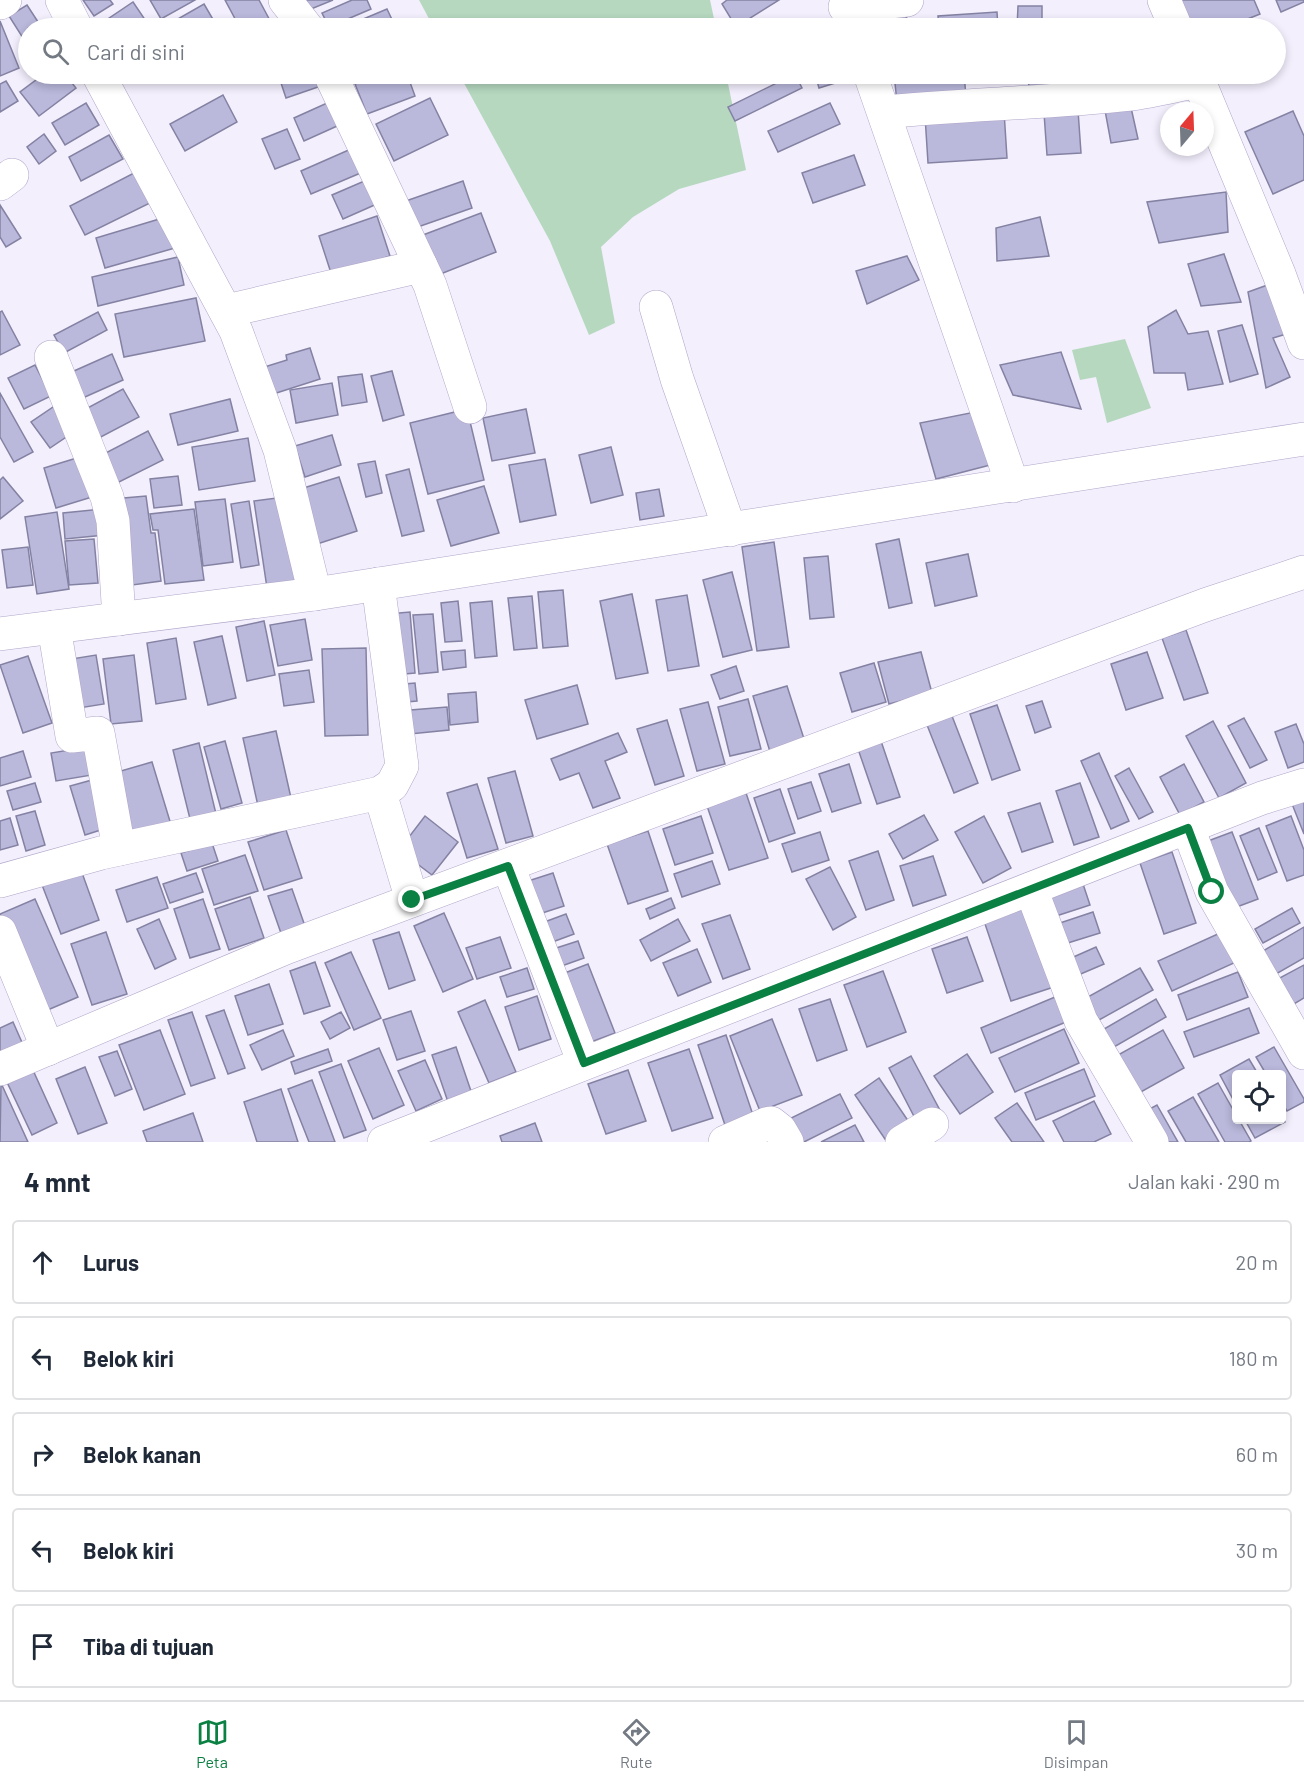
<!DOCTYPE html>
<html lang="id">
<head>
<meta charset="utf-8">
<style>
	body { margin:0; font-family:Barlow,sans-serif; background:#f6f6f7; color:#1f2937 }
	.controls { position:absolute; right:18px; bottom:18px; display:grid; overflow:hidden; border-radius:6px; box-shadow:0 3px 9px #0003 }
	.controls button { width:54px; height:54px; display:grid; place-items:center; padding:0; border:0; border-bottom:2px solid #e0e1e3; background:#fff; color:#1f2937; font:30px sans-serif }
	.compass { position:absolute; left:1160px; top:102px; width:54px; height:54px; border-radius:50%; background:#fff; box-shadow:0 3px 9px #0003; rotate:19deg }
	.stop { position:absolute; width:18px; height:18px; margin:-14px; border:4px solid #0b8043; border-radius:50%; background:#fff }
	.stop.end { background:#0b8043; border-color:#fff; box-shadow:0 2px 6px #0008 }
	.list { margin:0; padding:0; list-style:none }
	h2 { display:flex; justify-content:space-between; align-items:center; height:78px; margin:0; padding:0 24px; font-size:26px }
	h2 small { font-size:20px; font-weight:400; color:#747a83 }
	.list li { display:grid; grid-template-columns:39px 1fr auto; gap:18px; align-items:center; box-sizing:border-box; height:84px; margin:0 12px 12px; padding:0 12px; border:2px solid #e0e1e3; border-radius:6px }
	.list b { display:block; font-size:22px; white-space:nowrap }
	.list em { font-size:20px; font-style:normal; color:#747a83 }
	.icon { flex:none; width:33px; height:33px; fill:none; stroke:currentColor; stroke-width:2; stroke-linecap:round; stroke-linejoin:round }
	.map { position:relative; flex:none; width:1304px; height:1142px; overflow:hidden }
	.search { position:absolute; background:#fff; box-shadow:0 3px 9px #0003; left:18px; right:18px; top:18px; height:66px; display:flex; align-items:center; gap:15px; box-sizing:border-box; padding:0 21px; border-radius:33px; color:#747a83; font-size:22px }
	.sheet { height:558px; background:#fff }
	nav { display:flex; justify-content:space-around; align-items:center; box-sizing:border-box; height:84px; border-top:2px solid #e0e1e3; background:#fff; font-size:16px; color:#747a83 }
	nav a { display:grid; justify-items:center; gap:3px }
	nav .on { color:#0b8043 }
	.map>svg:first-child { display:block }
</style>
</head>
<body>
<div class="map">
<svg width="1304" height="1142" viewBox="0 0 1304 1142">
	<rect width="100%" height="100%" fill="#f3effd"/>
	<g fill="#b5d8bf">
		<polygon points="419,0 710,0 716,28 434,28"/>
		<polygon points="459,74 726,74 746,170 679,189 633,217 601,247 615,323 589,335 550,241"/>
		<polygon points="1125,339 1151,408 1107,423 1096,377 1080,380 1072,350"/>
	</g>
	<g fill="#bab8db" stroke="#8482a3" stroke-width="1.5">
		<polygon points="83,0 110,0 113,4 94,16"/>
		<polygon points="150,0 195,0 161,19"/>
		<polygon points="225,0 259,0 274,28 240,28"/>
		<polygon points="301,0 333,0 306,11"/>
		<polygon points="352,0 367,0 371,9 329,27 322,13"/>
		<polygon points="727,0 779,0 736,27 722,4"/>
		<polygon points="1176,0 1254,0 1260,14 1225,28 1188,28"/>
		<polygon points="1276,0 1304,0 1304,2 1281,12"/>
		<polygon points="133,2 150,27 147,28 98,28 96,27"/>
		<polygon points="204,4 218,28 162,28"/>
		<polygon points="27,5 42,28 28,28 28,46 9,16"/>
		<polygon points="897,6 915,28 870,28"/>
		<polygon points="1018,6 1042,6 1042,28 1017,28"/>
		<polygon points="387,9 396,28 342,28"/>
		<polygon points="997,12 998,28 939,28 938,16"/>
		<polygon points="0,21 19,68 0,76"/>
		<polygon points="44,74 65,74 76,88 39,116 20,92"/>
		<polygon points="278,74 314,74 318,87 286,98"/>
		<polygon points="384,74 407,74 415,96 367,114 355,84"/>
		<polygon points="795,74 802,88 735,121 728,107"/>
		<polygon points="815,74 843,74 845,80 819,88"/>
		<polygon points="894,74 964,74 966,96 897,102"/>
		<polygon points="1026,74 1044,74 1049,93 1032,97"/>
		<polygon points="1058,74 1079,74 1080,90 1060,92"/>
		<polygon points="1096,74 1114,74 1116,78 1099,82"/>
		<polygon points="6,81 18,101 0,112 0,84"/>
		<polygon points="223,95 237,122 185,151 170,124"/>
		<polygon points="430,98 448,135 394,161 376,124"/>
		<polygon points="336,99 346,122 304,141 294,118"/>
		<polygon points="86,103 99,125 65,145 52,123"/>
		<polygon points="830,103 840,124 778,152 768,131"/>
		<polygon points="1130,103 1138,139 1111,143 1104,105"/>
		<polygon points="1078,110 1081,153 1047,155 1044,113"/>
		<polygon points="1004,111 1007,158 928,163 925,116"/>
		<polygon points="1293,111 1304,136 1304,180 1273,194 1245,132"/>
		<polygon points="287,129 300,159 275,169 262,139"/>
		<polygon points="44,134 56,151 39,164 27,147"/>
		<polygon points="109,135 123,159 81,181 69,157"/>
		<polygon points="360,145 370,169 311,194 301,171"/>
		<polygon points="854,155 865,185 813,203 802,173"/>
		<polygon points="134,173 150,203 85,235 70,206"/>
		<polygon points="369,179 379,203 343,219 332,195"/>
		<polygon points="463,181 472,208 412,229 403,202"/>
		<polygon points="1226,192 1228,232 1159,243 1147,202"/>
		<polygon points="0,205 21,238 6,247 0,237"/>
		<polygon points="481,213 496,252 438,275 423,235"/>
		<polygon points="377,216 390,256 332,276 319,236"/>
		<polygon points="166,217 175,248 105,268 96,238"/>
		<polygon points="1040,217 1049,256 997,261 996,228"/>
		<polygon points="1224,254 1241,302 1201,306 1188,264"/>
		<polygon points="907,256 919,280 867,304 856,271"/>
		<polygon points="178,257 184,285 98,306 92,277"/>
		<polygon points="1273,283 1293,332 1273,338 1290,377 1266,388 1248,292"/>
		<polygon points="196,298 205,341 124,357 115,314"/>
		<polygon points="1176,310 1188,334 1208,331 1223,384 1188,390 1185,373 1154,373 1148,327"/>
		<polygon points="2,311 20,345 0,355 0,312"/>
		<polygon points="98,312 107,330 64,353 54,335"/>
		<polygon points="1242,325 1258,374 1230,382 1218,331"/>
		<polygon points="310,348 320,379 267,396 258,369 287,360 286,355"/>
		<polygon points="1061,352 1081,409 1013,395 1000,365"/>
		<polygon points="112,354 123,380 76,401 65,375"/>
		<polygon points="35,365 51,396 24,409 8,378"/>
		<polygon points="392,371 404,415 383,421 371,376"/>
		<polygon points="362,374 367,402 342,406 338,377"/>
		<polygon points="332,383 338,415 296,423 290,390"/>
		<polygon points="123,389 139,417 95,440 80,412"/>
		<polygon points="0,393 33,452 14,462 0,437"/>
		<polygon points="230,399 238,431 178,445 170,414"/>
		<polygon points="59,403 78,429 50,448 31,422"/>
		<polygon points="467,409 484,480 428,494 410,423"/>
		<polygon points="526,409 535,453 492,461 483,418"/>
		<polygon points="975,412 998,463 936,479 920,423"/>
		<polygon points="148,431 163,460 109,487 94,459"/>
		<polygon points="332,435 341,465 305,477 295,446"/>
		<polygon points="248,438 255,481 199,490 192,447"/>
		<polygon points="611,447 623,495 591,503 579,455"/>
		<polygon points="80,457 92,497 56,508 44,468"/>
		<polygon points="545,459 556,515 520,522 509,465"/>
		<polygon points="375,461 382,493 366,497 358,464"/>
		<polygon points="409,469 424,531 402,536 386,475"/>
		<polygon points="178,476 182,505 154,508 150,479"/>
		<polygon points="3,477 23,501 0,519 0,480"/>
		<polygon points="339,477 357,531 314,545 297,490"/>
		<polygon points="484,486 499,533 451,546 437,500"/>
		<polygon points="659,489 664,516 640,520 636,493"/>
		<polygon points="146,496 151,533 155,533 161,581 125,586 124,498"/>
		<polygon points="284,497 297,584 267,588 254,501"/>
		<polygon points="225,499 233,562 203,566 195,502"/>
		<polygon points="249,501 259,565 241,568 231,504"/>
		<polygon points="102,509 105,535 65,539 63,513"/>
		<polygon points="194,509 204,580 165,584 158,530 153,530 150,514"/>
		<polygon points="57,512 69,589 37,594 25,517"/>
		<polygon points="94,539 98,583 69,585 65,541"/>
		<polygon points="899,539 912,603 889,608 876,544"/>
		<polygon points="774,542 789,647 757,651 742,547"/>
		<polygon points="28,547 33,585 7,588 2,550"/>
		<polygon points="968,554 977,596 935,606 926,563"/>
		<polygon points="828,556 834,617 810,619 804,558"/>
		<polygon points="732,572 752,650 723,657 703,580"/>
		<polygon points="563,590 568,646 543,648 538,592"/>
		<polygon points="632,594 648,673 616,679 600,601"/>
		<polygon points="687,595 699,666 668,671 656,600"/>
		<polygon points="532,596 537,648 514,650 508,598"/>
		<polygon points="458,601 462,641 445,642 441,603"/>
		<polygon points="492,601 497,656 475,658 470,603"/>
		<polygon points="410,612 415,673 394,675 388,614"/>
		<polygon points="433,614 438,672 419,674 413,615"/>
		<polygon points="305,619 312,660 278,666 270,625"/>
		<polygon points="264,621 275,675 247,681 236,627"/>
		<polygon points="1186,630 1208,693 1184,700 1162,638"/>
		<polygon points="222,636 236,698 208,705 194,642"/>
		<polygon points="176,638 186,699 156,704 147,643"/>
		<polygon points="366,648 368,735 325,736 322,649"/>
		<polygon points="465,650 466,667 443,670 441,652"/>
		<polygon points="921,652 932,693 889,704 878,662"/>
		<polygon points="1147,652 1163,698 1126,710 1111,664"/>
		<polygon points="96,655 104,704 73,709 65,660"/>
		<polygon points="134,655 142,721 111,724 103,659"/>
		<polygon points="28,656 52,723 23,733 0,665"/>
		<polygon points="874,663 886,702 852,712 840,673"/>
		<polygon points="736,666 744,691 720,699 711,675"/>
		<polygon points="309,670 314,702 284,706 279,674"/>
		<polygon points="415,683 417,701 395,703 394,685"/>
		<polygon points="577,685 588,724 537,739 525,700"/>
		<polygon points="787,686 806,745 771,755 753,696"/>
		<polygon points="476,692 478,722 450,725 448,694"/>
		<polygon points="748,699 761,749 730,756 718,707"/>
		<polygon points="1042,701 1051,727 1035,733 1026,706"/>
		<polygon points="708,702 725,764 697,771 680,709"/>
		<polygon points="997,705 1020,770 992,780 970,714"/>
		<polygon points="447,707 449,730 400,735 398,711"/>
		<polygon points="952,716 978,783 954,793 927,725"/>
		<polygon points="1244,718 1267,760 1250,768 1228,726"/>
		<polygon points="667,720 684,776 655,785 637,729"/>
		<polygon points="1213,721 1246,783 1219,798 1186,736"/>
		<polygon points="1296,724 1304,744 1304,762 1288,768 1275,732"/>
		<polygon points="276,731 291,798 258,806 243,738"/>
		<polygon points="618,733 627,752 605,761 620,798 593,808 579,773 560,780 551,759"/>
		<polygon points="225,741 242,803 221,809 204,747"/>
		<polygon points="881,741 900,797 877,804 858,749"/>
		<polygon points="199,743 216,814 190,819 173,750"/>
		<polygon points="93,746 98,774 56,781 51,753"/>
		<polygon points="23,751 31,777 0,786 0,758"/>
		<polygon points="1099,753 1129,821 1111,829 1081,761"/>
		<polygon points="152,762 172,828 127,841 107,775"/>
		<polygon points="849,764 861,803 832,812 819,774"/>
		<polygon points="1184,764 1204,802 1180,815 1160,777"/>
		<polygon points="1129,768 1153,812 1139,819 1115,776"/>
		<polygon points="515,771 533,836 506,843 488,778"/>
		<polygon points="92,780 107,828 85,835 70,786"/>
		<polygon points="811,782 821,811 798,819 788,789"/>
		<polygon points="35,783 41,802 13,810 7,791"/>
		<polygon points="1080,783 1099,837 1074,845 1056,791"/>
		<polygon points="477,784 498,849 467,858 447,793"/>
		<polygon points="780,789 795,833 769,842 754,798"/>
		<polygon points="746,793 768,858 729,870 707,806"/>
		<polygon points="1304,799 1304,834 1292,804"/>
		<polygon points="1040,803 1053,842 1022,852 1008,813"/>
		<polygon points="35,811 45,845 26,851 16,816"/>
		<polygon points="924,815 938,840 903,859 889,834"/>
		<polygon points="425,816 458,842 432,875 399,850"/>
		<polygon points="701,816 713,853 675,865 663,829"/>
		<polygon points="984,816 1011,868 983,883 955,832"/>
		<polygon points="1291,816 1304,850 1304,875 1287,881 1266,826"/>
		<polygon points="10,818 18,845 0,850 0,821"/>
		<polygon points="1259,828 1277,872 1258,880 1240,836"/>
		<polygon points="286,830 302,878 264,890 248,842"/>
		<polygon points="648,831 668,891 628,904 607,844"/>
		<polygon points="820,832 829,860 792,872 782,844"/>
		<polygon points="1232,832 1258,899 1234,908 1208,841"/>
		<polygon points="212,843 218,861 187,871 181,853"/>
		<polygon points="878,851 894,900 866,910 849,861"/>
		<polygon points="1172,852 1196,923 1164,934 1140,863"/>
		<polygon points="245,855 258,891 214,905 202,869"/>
		<polygon points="933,856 946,895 913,906 900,866"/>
		<polygon points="712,861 720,884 682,897 674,874"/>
		<polygon points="830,867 856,917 833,930 806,879"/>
		<polygon points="81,870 99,920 61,934 42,885"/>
		<polygon points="196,873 203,892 170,903 163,884"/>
		<polygon points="553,873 564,906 536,915 525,882"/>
		<polygon points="157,877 168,908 127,922 116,890"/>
		<polygon points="1083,884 1090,905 1050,918 1043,897"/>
		<polygon points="292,889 306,929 282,936 268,896"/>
		<polygon points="250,897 264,938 229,950 215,909"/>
		<polygon points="671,898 675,908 650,919 646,909"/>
		<polygon points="35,899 78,997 43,1012 0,914"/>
		<polygon points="203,899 220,949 190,958 174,909"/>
		<polygon points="1028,900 1057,986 1011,1001 982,915"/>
		<polygon points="1292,908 1300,923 1263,943 1255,929"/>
		<polygon points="1093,912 1100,933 1058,946 1051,926"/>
		<polygon points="444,913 473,979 443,992 414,926"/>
		<polygon points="566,914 574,934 547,944 539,924"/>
		<polygon points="730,915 750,969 723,979 702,924"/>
		<polygon points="159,919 176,959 155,969 137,929"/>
		<polygon points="678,919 690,941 651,961 640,940"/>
		<polygon points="1304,927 1304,958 1276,974 1263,951"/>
		<polygon points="106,932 127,994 92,1005 71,944"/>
		<polygon points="399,932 415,980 389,989 373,940"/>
		<polygon points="1220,933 1234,963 1172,991 1158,961"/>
		<polygon points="500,937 511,968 477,979 466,948"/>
		<polygon points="967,937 983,981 947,993 932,949"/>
		<polygon points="578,941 584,958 556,968 550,950"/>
		<polygon points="1096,947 1104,964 1076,976 1069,959"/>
		<polygon points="697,949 711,982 678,996 663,963"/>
		<polygon points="351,952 381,1018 354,1030 325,963"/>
		<polygon points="315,962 330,1006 304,1014 290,971"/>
		<polygon points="588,964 615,1033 583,1045 557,976"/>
		<polygon points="1304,965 1304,998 1289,1007 1274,981"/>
		<polygon points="527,968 534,989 507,997 500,977"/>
		<polygon points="1140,968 1153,990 1099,1020 1086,998"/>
		<polygon points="883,971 906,1032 867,1047 844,985"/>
		<polygon points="1238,972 1248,997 1187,1020 1178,995"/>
		<polygon points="269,984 283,1024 248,1035 235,996"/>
		<polygon points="537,996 551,1039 519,1050 505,1007"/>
		<polygon points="1055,997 1066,1022 991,1053 981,1028"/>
		<polygon points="830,999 847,1050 817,1061 799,1009"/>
		<polygon points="1156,999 1166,1017 1114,1047 1104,1029"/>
		<polygon points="485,1000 516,1072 489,1083 458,1012"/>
		<polygon points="1249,1008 1259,1033 1194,1057 1184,1032"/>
		<polygon points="224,1010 245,1068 228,1074 206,1016"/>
		<polygon points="411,1011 425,1051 397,1060 383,1020"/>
		<polygon points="192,1012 215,1078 191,1086 168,1020"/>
		<polygon points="341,1012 350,1028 330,1039 321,1022"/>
		<polygon points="772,1019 802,1095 760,1111 730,1036"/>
		<polygon points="13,1022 24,1047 0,1058 0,1028"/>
		<polygon points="1064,1029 1079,1063 1015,1092 999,1058"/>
		<polygon points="160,1030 185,1094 144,1110 119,1045"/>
		<polygon points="283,1030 294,1056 262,1070 250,1045"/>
		<polygon points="1163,1030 1184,1068 1139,1093 1118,1055"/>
		<polygon points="726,1035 754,1118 726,1128 698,1045"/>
		<polygon points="456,1047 472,1094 448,1102 432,1055"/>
		<polygon points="1274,1047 1304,1099 1304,1102 1287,1111 1282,1102 1282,1074 1266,1074 1256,1057"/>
		<polygon points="379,1048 404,1105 373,1119 348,1061"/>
		<polygon points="328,1049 332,1061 295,1074 291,1062"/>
		<polygon points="689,1049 713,1118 672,1131 648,1063"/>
		<polygon points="117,1051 132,1089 115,1096 99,1057"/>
		<polygon points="967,1054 993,1092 960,1114 934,1076"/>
		<polygon points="911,1056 942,1114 919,1126 889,1068"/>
		<polygon points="1249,1059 1258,1074 1236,1074 1236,1105 1220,1075"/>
		<polygon points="425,1060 442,1099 416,1111 398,1071"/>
		<polygon points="341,1064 366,1130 344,1138 319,1072"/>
		<polygon points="85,1067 107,1123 78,1134 56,1079"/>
		<polygon points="32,1068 57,1123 32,1135 6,1080"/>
		<polygon points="1084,1069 1095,1096 1036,1120 1025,1093"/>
		<polygon points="628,1070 646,1121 606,1134 588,1084"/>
		<polygon points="879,1078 913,1128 887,1142 855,1095"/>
		<polygon points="312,1080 335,1142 309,1142 288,1089"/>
		<polygon points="1,1083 28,1142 0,1142"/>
		<polygon points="1218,1083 1236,1115 1236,1120 1239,1120 1251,1141 1249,1142 1225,1142 1198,1094"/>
		<polygon points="281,1089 298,1142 257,1142 244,1102"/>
		<polygon points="840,1094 852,1118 804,1142 793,1142 783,1122"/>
		<polygon points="1193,1097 1219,1142 1186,1142 1168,1111"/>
		<polygon points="1094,1101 1111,1134 1094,1142 1064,1142 1053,1121"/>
		<polygon points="1017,1103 1044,1142 1012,1142 995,1118"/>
		<polygon points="1157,1105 1178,1142 1159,1142 1142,1113"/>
		<polygon points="193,1113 203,1142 147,1142 143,1131"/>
		<polygon points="1282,1116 1285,1122 1255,1138 1245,1120 1282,1120"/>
		<polygon points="535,1123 542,1142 502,1142 500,1136"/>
		<polygon points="855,1125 864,1142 821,1142"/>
	</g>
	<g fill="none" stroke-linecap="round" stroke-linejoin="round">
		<g stroke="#b0a6c8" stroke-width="34">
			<g id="minor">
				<polyline points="62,0 76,28"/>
				<polyline points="285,0 307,28"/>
				<polyline points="1164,0 1176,28"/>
				<polyline points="0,3 5,0"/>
				<polyline points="845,7 907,0"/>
				<polyline points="98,74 236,331 280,450 315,594"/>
				<polyline points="330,74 430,285 470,407"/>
				<polyline points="870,74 1013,486"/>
				<polyline points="1196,74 1279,274 1304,343"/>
				<path d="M884,112C967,104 1049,103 1131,94C1154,91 1177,85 1199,81"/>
				<polyline points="0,184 12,175"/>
				<polyline points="656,307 677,379 730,530"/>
				<polyline points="226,311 421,266"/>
				<polyline points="51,357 107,497 113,521 119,619"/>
				<polyline points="54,627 72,736 98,733 119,849"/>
				<polyline points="0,634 315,594 1304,439"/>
				<polyline points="380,793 412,900"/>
				<polyline points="1188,828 1212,892 1304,1053"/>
				<polyline points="508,866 584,1063"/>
				<polyline points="0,881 101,853 380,793 392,785 402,766 378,584"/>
				<polyline points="1031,889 1081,1021 1152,1142"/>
				<polyline points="0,932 48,1049"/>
				<polyline points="0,1069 285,948 1205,605 1304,572"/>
				<polyline points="384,1142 1262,798 1304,785"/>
				<polyline points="725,1142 766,1124 771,1123 780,1130 787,1142"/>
				<polyline points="902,1142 932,1124"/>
			</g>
		</g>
		<use href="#minor" stroke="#fff" stroke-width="33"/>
	</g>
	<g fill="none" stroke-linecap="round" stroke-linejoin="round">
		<polyline stroke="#0b8043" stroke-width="8" points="412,900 508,866 584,1063 1188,828 1212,892"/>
	</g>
</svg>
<div class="controls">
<button><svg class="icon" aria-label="locate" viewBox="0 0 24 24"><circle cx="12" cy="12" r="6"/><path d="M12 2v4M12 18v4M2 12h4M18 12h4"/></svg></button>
</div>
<svg class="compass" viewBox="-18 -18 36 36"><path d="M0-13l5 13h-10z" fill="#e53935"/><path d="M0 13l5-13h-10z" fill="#747a83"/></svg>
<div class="stop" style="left:1212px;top:892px"></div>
<div class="stop end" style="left:412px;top:900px"></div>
<div class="search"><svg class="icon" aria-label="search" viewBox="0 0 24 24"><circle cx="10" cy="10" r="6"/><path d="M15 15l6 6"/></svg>Cari di sini</div>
</div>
<section class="sheet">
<h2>4 mnt<small>Jalan kaki · 290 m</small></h2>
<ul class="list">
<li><svg class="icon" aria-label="ahead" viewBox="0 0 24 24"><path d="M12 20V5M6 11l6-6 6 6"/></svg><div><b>Lurus</b></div><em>20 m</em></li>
<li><svg class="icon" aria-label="left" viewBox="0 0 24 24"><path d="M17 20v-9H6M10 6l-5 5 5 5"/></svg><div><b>Belok kiri</b></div><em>180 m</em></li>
<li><svg class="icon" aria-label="right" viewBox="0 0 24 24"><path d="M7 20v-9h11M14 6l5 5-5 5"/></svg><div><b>Belok kanan</b></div><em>60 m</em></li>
<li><svg class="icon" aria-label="left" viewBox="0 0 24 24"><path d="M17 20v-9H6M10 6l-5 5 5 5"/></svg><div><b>Belok kiri</b></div><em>30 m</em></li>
<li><svg class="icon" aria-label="arrive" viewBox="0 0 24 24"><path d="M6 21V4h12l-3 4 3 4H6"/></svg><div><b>Tiba di tujuan</b></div></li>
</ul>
</section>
<nav>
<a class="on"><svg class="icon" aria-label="map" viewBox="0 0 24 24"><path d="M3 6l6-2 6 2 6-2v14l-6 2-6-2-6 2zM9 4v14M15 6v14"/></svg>Peta</a>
<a><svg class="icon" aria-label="directions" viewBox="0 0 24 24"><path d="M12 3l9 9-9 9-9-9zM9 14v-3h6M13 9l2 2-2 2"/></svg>Rute</a>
<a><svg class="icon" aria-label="saved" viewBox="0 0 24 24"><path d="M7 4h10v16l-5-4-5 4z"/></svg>Disimpan</a>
</nav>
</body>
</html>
